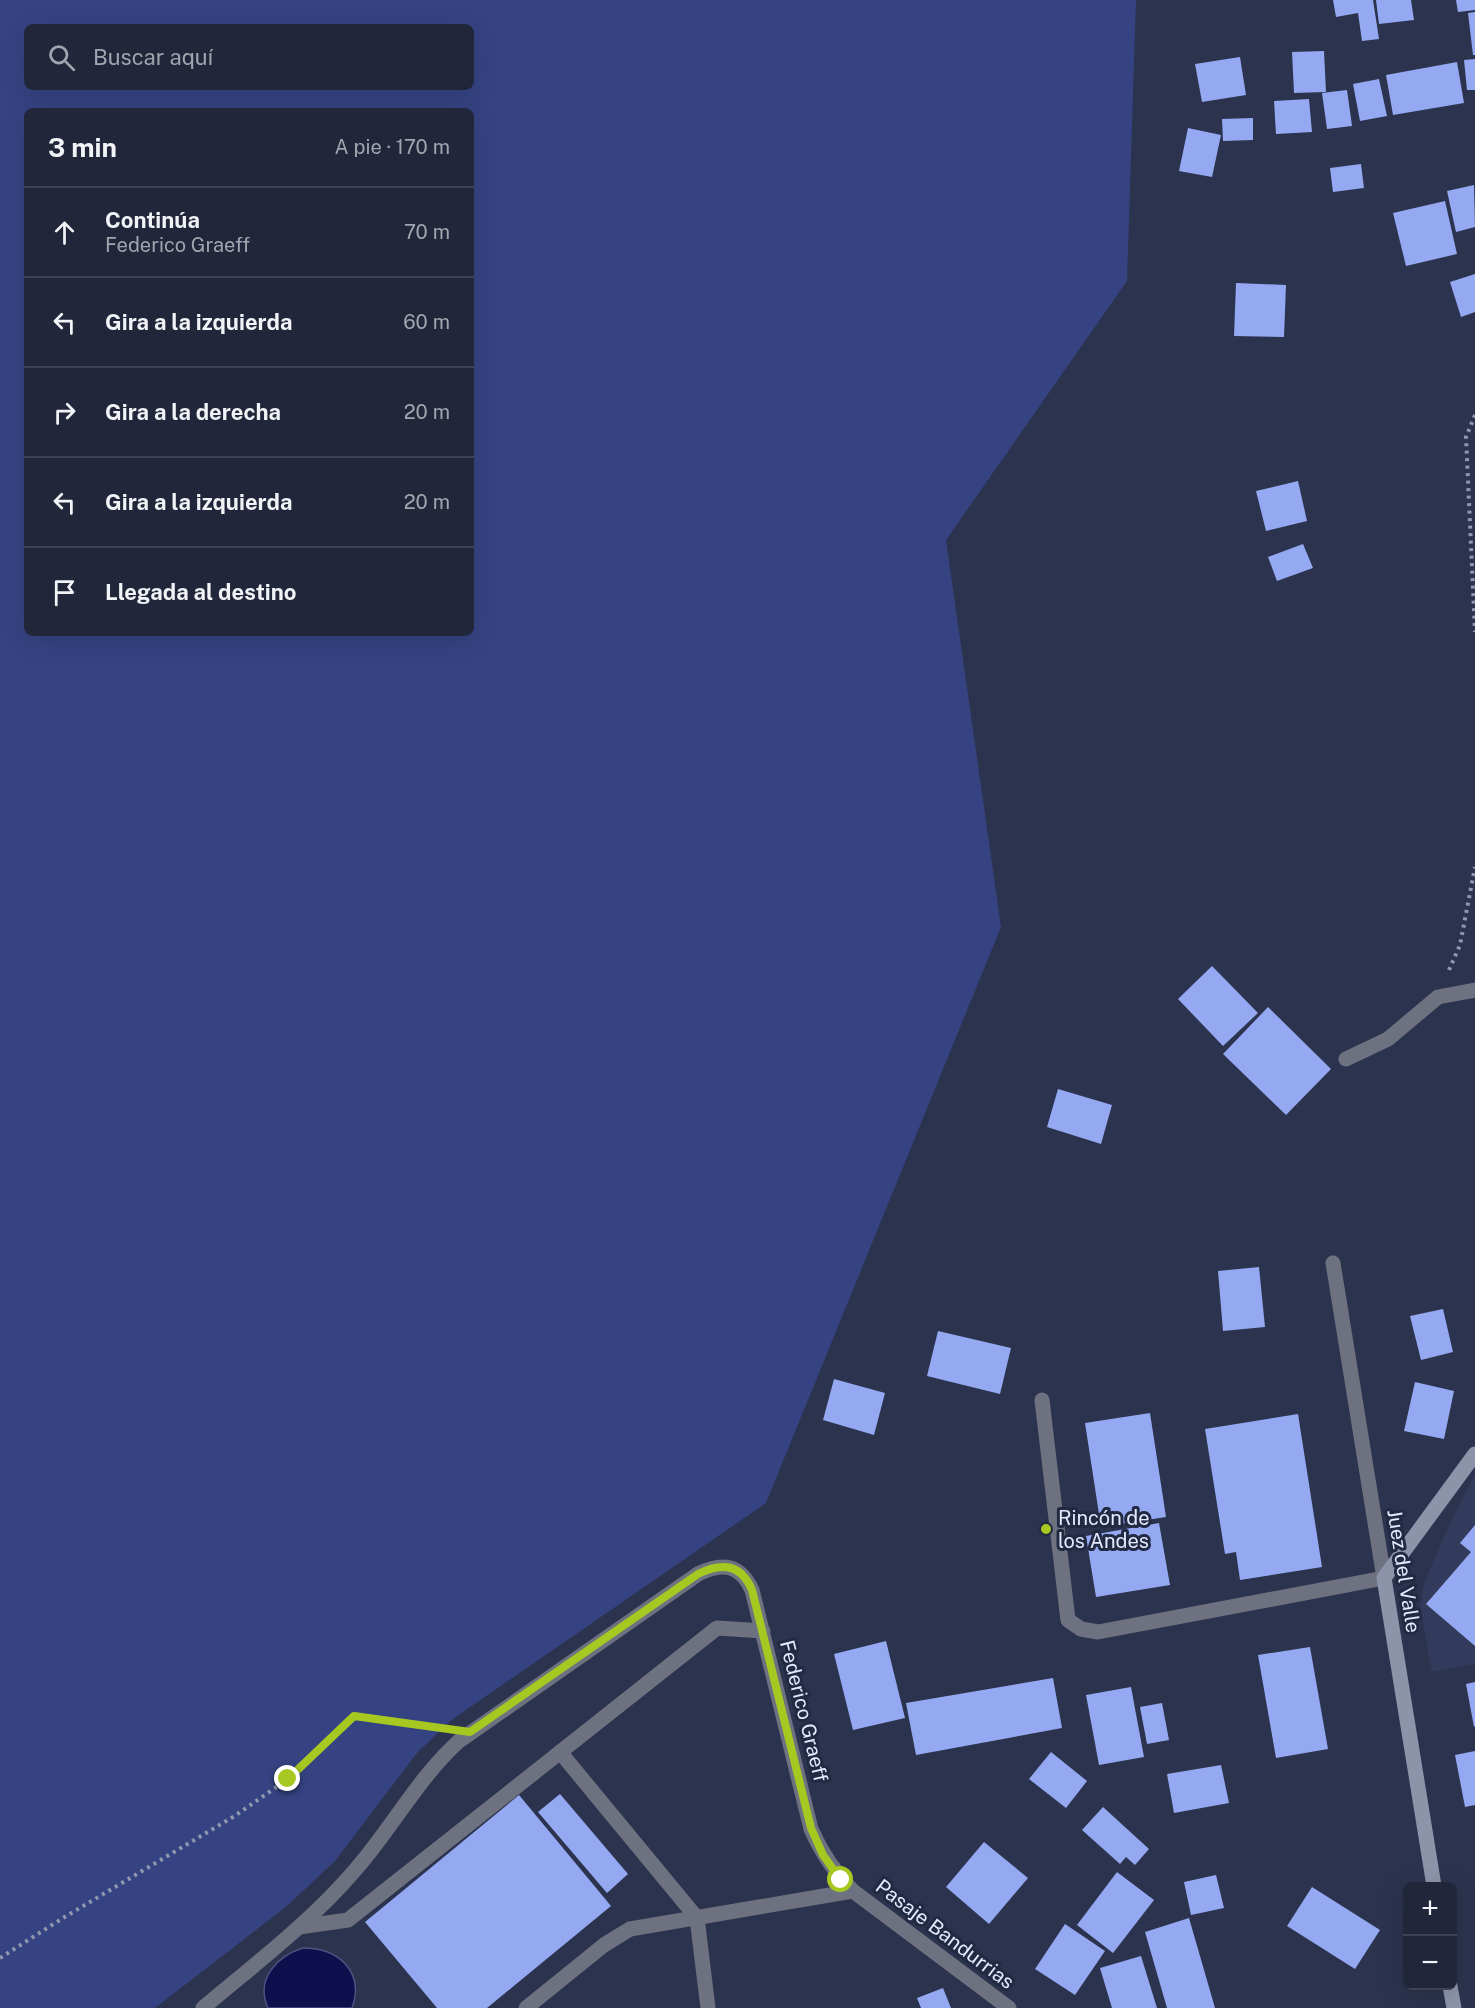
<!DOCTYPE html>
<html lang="es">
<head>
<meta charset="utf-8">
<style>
	body { margin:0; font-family:"Public Sans",sans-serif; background:#292e42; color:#f1f3f6 }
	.controls { position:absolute; right:18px; bottom:18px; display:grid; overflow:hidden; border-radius:9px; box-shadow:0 6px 24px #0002 }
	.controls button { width:54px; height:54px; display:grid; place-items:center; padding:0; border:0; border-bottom:2px solid #3e4354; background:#21263a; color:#f1f3f6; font:30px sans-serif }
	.stop { position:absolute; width:18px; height:18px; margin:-14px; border:4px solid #a6c821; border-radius:50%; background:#fff }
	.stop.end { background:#a6c821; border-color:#fff; box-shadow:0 2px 6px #0008 }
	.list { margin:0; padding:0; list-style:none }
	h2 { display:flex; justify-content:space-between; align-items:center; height:78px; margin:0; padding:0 24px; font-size:26px }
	h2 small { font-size:20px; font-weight:400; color:#a2a5af }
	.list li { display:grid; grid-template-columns:39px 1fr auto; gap:18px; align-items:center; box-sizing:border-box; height:90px; padding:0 24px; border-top:2px solid #3e4354 }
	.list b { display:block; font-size:22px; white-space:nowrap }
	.list p { margin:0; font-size:20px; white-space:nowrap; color:#a2a5af }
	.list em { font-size:20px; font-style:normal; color:#a2a5af }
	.icon { flex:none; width:33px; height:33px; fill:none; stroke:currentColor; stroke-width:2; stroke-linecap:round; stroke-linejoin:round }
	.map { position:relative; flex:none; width:1475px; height:2008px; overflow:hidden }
	.search { position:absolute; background:#21263a; box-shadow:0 6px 24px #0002; left:24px; top:24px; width:450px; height:66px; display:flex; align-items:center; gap:15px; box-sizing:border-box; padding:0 21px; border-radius:9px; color:#a2a5af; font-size:22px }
	.panel { position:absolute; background:#21263a; box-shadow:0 6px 24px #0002; left:24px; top:108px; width:450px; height:528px; border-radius:9px }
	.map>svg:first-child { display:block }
</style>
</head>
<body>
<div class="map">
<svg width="1475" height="2008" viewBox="0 0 1475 2008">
	<rect width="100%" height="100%" fill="#2c334e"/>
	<polygon fill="#323b5c" points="1475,1475 1475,1664 1432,1672 1420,1607 1425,1580 1451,1521"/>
	<path fill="#354382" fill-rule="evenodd" d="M0,0H1136L1127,281L946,540L1001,927L766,1503L450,1721L417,1753L335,1861L287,1906L155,2008H0ZM27,27H471V87H27ZM27,111H471V633H27Z"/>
	<path fill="#0d104c" stroke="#4e5181" stroke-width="1.5" d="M303,1948C338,1948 365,1971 352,2008H268C255,1979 277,1956 303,1948Z"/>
	<g fill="#94a9f2">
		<polygon points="1333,0 1373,0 1379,39 1362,41 1358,13 1336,17"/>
		<polygon points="1376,0 1411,0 1414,20 1379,24"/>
		<polygon points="1456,0 1475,0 1475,10 1458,12"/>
		<polygon points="1475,12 1475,55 1473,55 1468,13"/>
		<polygon points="1324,51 1326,92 1294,93 1292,52"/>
		<polygon points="1240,57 1246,95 1202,102 1195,64"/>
		<polygon points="1475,59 1475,90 1467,90 1464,60"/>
		<polygon points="1457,62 1464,103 1393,115 1386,75"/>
		<polygon points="1379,79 1387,116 1360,121 1353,84"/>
		<polygon points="1347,90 1352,126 1327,129 1322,93"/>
		<polygon points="1309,99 1312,132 1276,134 1274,101"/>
		<polygon points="1253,118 1253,140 1223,141 1222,119"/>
		<polygon points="1188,128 1221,135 1212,177 1179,171"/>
		<polygon points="1361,164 1364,188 1333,192 1330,168"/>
		<polygon points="1474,185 1475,227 1456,232 1447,191"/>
		<polygon points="1445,201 1457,254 1406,266 1393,213"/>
		<polygon points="1475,274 1475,312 1461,317 1450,282"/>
		<polygon points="1236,283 1286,285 1284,337 1234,336"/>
		<polygon points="1298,481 1307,521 1266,531 1256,491"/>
		<polygon points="1303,544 1313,568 1277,581 1268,557"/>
		<polygon points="1212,966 1258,1013 1223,1046 1178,999"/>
		<polygon points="1268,1007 1331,1069 1286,1115 1223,1054"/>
		<polygon points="1058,1089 1112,1105 1101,1144 1047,1127"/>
		<polygon points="1259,1267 1265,1327 1223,1331 1218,1271"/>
		<polygon points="1443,1309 1453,1352 1421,1360 1410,1316"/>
		<polygon points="938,1331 1011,1348 1000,1394 927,1376"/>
		<polygon points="834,1379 885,1393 874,1435 823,1420"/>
		<polygon points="1415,1382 1454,1391 1444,1439 1404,1431"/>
		<polygon points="1150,1413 1166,1517 1101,1527 1085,1423"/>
		<polygon points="1298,1414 1322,1567 1240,1580 1236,1552 1225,1554 1205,1429"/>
		<polygon points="1159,1523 1170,1585 1096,1597 1086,1536"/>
		<polygon points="1475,1525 1475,1646 1426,1604 1471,1552 1460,1543"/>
		<polygon points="886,1641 905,1718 853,1730 834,1654"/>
		<polygon points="1310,1647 1328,1749 1276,1758 1258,1655"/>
		<polygon points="1053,1678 1062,1728 916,1755 906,1703"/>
		<polygon points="1475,1682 1475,1726 1474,1727 1466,1684"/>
		<polygon points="1131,1687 1144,1757 1099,1765 1086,1695"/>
		<polygon points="1162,1703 1169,1740 1147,1744 1140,1707"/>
		<polygon points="1475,1751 1475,1805 1465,1807 1455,1755"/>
		<polygon points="1051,1752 1087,1781 1066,1808 1029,1779"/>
		<polygon points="1221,1765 1229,1803 1174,1813 1167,1774"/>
		<polygon points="560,1794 628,1874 607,1893 538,1812"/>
		<polygon points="519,1795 611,1906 487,2008 437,2008 365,1922"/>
		<polygon points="1103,1807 1149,1849 1135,1865 1126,1857 1120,1864 1082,1830"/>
		<polygon points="984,1842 1028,1878 989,1924 946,1887"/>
		<polygon points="1117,1872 1154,1900 1113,1953 1077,1925"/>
		<polygon points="1216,1875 1224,1908 1191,1915 1184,1882"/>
		<polygon points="1312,1887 1380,1930 1355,1969 1287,1926"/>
		<polygon points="1189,1918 1215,2008 1167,2008 1145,1932"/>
		<polygon points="1065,1924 1105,1951 1075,1995 1035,1969"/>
		<polygon points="1141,1956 1157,2008 1112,2008 1100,1968"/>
		<polygon points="943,1988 951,2008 921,2008 917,1998"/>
	</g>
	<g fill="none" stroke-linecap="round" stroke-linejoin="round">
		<g stroke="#9197ae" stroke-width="4" stroke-dasharray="3 4.5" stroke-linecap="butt">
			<polyline points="1475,415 1466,437 1475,632"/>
			<polyline points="1449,970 1460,945 1475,867"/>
			<polyline points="0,1958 63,1918 233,1817 288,1779 354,1716 438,1728"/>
		</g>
		<g stroke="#6e7280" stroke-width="15">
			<polyline points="1346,1059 1388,1039 1438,997 1475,990"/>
			<polyline points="1042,1400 1068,1620 1081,1629 1098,1632 1384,1578"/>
			<polyline points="560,1752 697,1918 708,2008"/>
			<polyline points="299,1927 348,1920 717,1628 763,1631"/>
			<polyline points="526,2008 604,1945 630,1929 853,1891"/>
		</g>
		<g stroke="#6e7280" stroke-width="15">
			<polyline points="1333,1263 1384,1578"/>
			<path d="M203,2008C255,1964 311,1922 356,1869C392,1828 418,1778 459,1741L698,1574C722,1562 740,1564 752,1590L811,1829C822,1854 834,1872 853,1891L1009,2008"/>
		</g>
		<g stroke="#8d94aa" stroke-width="15">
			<polyline points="1434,1886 1384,1578 1475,1454"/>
			<polyline points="1450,1986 1454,2008"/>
		</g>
	</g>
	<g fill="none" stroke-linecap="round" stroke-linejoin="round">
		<path stroke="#a6c821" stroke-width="8" d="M288,1779L354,1716L470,1732L698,1574C722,1562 741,1564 752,1590L811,1828L823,1855L841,1880"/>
	</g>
	<circle fill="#a6c821" stroke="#222943" stroke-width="2" cx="1046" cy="1529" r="6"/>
	<g text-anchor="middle" stroke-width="6" stroke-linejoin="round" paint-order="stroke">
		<g font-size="20" fill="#e4eafc" stroke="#222943" text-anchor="start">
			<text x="1058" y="1525">Rincón de<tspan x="1058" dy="23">los Andes</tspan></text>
		</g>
		<g font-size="20" fill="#e4eafc" stroke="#222943">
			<text transform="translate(1404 1571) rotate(81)" y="7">Juez del Valle</text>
			<text transform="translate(804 1711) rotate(76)" y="7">Federico Graeff</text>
			<text transform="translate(945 1934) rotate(37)" y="7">Pasaje Bandurrias</text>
		</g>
	</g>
</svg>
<div class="controls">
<button>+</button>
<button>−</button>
</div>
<div class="stop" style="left:841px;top:1880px"></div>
<div class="stop end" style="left:288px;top:1779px"></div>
<div class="search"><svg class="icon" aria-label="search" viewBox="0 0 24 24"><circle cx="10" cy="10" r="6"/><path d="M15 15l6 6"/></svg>Buscar aquí</div>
<section class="panel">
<h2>3 min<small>A pie · 170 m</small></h2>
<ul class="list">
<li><svg class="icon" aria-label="ahead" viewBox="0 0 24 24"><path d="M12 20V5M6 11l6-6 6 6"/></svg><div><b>Continúa</b><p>Federico Graeff</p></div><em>70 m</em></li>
<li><svg class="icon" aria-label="left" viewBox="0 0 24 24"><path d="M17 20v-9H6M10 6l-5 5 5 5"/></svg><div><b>Gira a la izquierda</b></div><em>60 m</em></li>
<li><svg class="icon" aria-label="right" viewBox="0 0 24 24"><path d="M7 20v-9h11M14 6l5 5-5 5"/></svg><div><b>Gira a la derecha</b></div><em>20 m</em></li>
<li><svg class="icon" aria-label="left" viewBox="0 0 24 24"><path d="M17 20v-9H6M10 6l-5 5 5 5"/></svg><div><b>Gira a la izquierda</b></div><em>20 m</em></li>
<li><svg class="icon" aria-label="arrive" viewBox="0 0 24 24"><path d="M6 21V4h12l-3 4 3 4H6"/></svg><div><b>Llegada al destino</b></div></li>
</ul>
</section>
</div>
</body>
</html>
